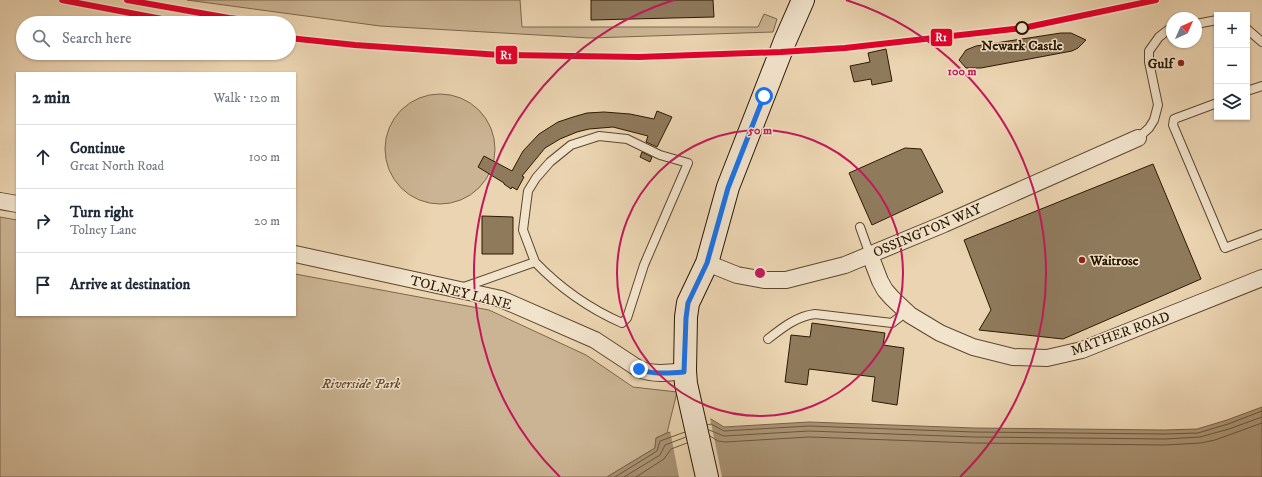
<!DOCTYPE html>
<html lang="en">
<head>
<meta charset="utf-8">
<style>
	body { margin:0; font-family:"IM FELL DW Pica",serif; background:#f6f6f7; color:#1f2937 }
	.controls { position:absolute; right:12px; top:12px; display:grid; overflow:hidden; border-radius:0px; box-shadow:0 1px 3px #0004 }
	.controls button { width:36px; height:36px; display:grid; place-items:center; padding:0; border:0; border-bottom:1px solid #e0e1e3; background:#fff; color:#1f2937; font:20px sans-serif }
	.compass { position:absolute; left:1166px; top:12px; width:36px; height:36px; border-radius:50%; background:#fff; box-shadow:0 1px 3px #0004; rotate:45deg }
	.stop { position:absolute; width:12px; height:12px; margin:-9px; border:3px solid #1a73e8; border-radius:50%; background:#fff }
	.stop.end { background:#1a73e8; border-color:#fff; box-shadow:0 1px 4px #0008 }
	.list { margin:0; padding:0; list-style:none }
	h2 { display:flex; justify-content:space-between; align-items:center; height:52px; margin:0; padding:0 16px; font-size:17px }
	h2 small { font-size:13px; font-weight:400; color:#747a83 }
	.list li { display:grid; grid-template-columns:26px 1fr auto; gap:12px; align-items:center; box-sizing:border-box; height:64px; padding:0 16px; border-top:1px solid #e0e1e3 }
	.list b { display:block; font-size:15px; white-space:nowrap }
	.list p { margin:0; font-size:13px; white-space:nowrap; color:#747a83 }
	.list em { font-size:13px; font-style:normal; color:#747a83 }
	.icon { flex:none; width:22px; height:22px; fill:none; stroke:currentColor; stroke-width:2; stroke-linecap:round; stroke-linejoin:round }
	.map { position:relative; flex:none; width:1262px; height:477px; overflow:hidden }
	.search { position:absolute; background:#fff; box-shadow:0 1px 3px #0004; left:16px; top:16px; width:280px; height:44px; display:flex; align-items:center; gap:10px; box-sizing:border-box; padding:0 14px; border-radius:22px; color:#747a83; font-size:15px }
	.panel { position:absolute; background:#fff; box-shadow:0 1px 3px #0004; left:16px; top:72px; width:280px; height:244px; border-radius:0px }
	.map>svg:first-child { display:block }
</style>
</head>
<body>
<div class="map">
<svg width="1262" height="477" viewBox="0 0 1262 477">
	<rect width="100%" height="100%" fill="#ebd4b1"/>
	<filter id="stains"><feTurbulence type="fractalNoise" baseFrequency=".005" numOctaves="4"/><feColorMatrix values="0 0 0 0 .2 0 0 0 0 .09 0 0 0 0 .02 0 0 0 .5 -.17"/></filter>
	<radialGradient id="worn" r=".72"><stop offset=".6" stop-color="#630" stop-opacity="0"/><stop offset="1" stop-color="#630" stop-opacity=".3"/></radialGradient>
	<g fill="#cbb493" stroke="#7c664a">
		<polygon points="187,0 520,0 522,27 758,27 764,14 777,19 773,32 590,38 380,26"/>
		<circle cx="440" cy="149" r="55"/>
		<polygon points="0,217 17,220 17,315 295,315 295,274 489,310 586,355 633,387 677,392 667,433 656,438 655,448 607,477 0,477"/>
	</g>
	<polygon fill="#aa9475" stroke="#786346" points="1262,407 1262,477 607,477 655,448 656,438 667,433 711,419 724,427 809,422 974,428 1165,430 1197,429 1227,420"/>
	<polygon fill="#ebd4b1" points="710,418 722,477 679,477 670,430"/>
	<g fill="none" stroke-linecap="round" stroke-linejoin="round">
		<g stroke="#6b563a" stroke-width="1">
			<polyline points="707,425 711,424 724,431 809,426 974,432 1165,434 1198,433 1228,424 1262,411"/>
			<polyline points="709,430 724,436 809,431 974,437 1165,439 1200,437 1229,429 1262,417"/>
			<polyline points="710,436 718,441 725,442 809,437 973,443 1165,445 1201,443 1215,440 1262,423"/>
			<polyline points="615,477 657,451 660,441 685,432"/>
			<polyline points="624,477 660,455 665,445 686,437"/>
			<polyline points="636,477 664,459 671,449 687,443"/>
		</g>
	</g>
	<g fill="#8f7a5c" stroke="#2c1900">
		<polygon points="591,0 713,0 714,17 591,20"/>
		<polygon points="1061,33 1071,33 1086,40 1078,48 1072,51 981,68 966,68 959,60 966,50 976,46"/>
		<polygon points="886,49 892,81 872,85 871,79 854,82 850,66 870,62 868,53"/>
		<polygon points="657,111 672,117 657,147 646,142 648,136 613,127 589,129 577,132 560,139 545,148 522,176 524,177 517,190 512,187 511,189 504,184 504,183 478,167 484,156 512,171 523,151 539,134 558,122 573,117 587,113 604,112 630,114 654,119"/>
		<polygon points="905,148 921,149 943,192 872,225 849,173"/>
		<polygon points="642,152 652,157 650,162 640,157"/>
		<polygon points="1153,164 1201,279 1063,339 979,330 991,310 964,240"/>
		<polygon points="482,216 513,217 513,254 482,254"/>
		<polygon points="812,323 885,333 883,345 904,348 897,405 872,401 875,377 809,369 807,385 785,382 791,335 810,337"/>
	</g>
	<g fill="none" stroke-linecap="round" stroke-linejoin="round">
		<g stroke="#5c482c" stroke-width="10">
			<g id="service">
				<polyline points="1196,24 1217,20"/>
				<polyline points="1247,29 1262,42"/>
				<polyline points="1247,91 1262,86"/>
				<polyline points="1217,103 1174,119 1173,125 1225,248 1262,234"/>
				<polyline points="1138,138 1149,128 1154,120 1158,105 1149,62 1149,51 1159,37 1168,30 1172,29"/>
				<polyline points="860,227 870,255"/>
				<path d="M461,288L535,262C560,288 588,308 622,323L627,318L644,265L688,163L660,155L627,139L599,136L571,145L550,162L536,178L528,191L523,230L535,262"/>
				<path d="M768,339C782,328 797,316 815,314L892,323L906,312"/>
			</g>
		</g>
		<g stroke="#5c482c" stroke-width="18">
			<g id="minor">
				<polyline points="0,201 17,204"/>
				<path d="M295,254L501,299L595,340L639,369C654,375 668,373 685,371"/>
				<polyline points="870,255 880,281 885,290 892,298 910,315 940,333 973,347 1013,357 1047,358 1082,350 1262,278"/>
				<polyline points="707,263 737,275 764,280 786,280 845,265 944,224 1138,138"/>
			</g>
		</g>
		<g stroke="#2c1900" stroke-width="24">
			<polyline id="secondary" points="707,477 686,384 685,371 686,317 688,303 707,263 728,187 785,41 803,0"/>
		</g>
		<use href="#service" stroke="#f2e3cc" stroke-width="8"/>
		<use href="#minor" stroke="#f2e3cc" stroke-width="16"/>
		<use href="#secondary" stroke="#f2e3cc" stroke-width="22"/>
		<g stroke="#f2e3cc" stroke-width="9">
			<g id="rail-1">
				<polyline points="62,0 162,19"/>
				<polyline points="127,0 229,18 270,23"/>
				<polyline points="289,38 355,45 500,55 639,57 781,52 845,48 1023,28 1156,0"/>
			</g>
		</g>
		<use href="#rail-1" stroke="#e4002b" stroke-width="6"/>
	</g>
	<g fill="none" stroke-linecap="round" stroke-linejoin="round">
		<path stroke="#1a73e8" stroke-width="5" d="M639,369C654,375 668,373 684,372L686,318L688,303L707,263L728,188L764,96"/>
	</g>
	<g fill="none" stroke="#c2185b" stroke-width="2">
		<circle cx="760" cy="273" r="143"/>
		<path d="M560 477A286 286 0 0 1 674 0M846 0A286 286 0 0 1 960 477"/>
	</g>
	<circle fill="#f2e3cc" stroke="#2c1900" stroke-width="2" cx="1022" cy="28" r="6"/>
	<g fill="#8f2418" stroke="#f2e3cc" stroke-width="1.5">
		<circle cx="1181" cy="63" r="4"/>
		<circle cx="1082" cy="260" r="4"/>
	</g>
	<g text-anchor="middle" stroke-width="3" stroke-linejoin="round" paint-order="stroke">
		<g font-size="14" font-weight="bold" fill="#2c1900" stroke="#f2e3cc">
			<text x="1022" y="50">Newark Castle</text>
		</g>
		<g font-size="14" font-weight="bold" fill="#2c1900" stroke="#f2e3cc" text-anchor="end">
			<text x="1173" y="68">Gulf</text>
			<text x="1090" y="265" text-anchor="start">Waitrose</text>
		</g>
		<g font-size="14" fill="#2c1900" stroke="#f2e3cc">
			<text transform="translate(927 230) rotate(-23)" y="5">OSSINGTON WAY</text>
			<text transform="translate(461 292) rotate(14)" y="5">TOLNEY LANE</text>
			<text transform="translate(1120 333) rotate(-20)" y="5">MATHER ROAD</text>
		</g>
		<g font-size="14" font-style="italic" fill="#5c482c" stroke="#f2e3cc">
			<text x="361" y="388">Riverside Park</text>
		</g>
	</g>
	<circle cx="760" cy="273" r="6" fill="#c2185b" stroke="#f2e3cc" stroke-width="2"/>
	<g font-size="12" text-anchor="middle" font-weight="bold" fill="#c2185b" stroke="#f2e3cc" stroke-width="3" stroke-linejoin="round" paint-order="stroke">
		<text x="962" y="75">100 m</text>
		<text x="760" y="134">50 m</text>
	</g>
	<g stroke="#f2e3cc" stroke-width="1.5">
		<rect x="930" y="28" width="23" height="19" rx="4" fill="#e4002b"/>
		<rect x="495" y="45" width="23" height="20" rx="4" fill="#e4002b"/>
	</g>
	<g font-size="11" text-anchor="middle" font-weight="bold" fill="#fff">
		<text x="941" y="41">R1</text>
		<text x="506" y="59">R1</text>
	</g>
	<rect width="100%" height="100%" filter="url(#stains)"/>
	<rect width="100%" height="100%" fill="url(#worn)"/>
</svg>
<div class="controls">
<button>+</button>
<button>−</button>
<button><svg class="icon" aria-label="layers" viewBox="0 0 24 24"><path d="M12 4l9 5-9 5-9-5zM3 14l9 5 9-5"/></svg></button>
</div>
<svg class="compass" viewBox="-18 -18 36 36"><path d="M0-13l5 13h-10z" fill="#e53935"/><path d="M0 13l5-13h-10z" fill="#747a83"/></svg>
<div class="stop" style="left:764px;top:96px"></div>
<div class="stop end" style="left:639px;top:369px"></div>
<div class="search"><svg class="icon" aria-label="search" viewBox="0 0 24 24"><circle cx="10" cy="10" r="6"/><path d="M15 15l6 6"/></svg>Search here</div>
<section class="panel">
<h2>2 min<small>Walk · 120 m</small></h2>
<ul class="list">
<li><svg class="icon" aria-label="ahead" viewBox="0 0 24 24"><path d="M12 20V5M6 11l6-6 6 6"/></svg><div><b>Continue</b><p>Great North Road</p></div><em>100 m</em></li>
<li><svg class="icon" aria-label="right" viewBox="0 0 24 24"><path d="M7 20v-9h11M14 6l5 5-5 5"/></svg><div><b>Turn right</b><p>Tolney Lane</p></div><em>20 m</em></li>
<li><svg class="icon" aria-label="arrive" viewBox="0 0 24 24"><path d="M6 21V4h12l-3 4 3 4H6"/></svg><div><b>Arrive at destination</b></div></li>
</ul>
</section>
</div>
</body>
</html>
